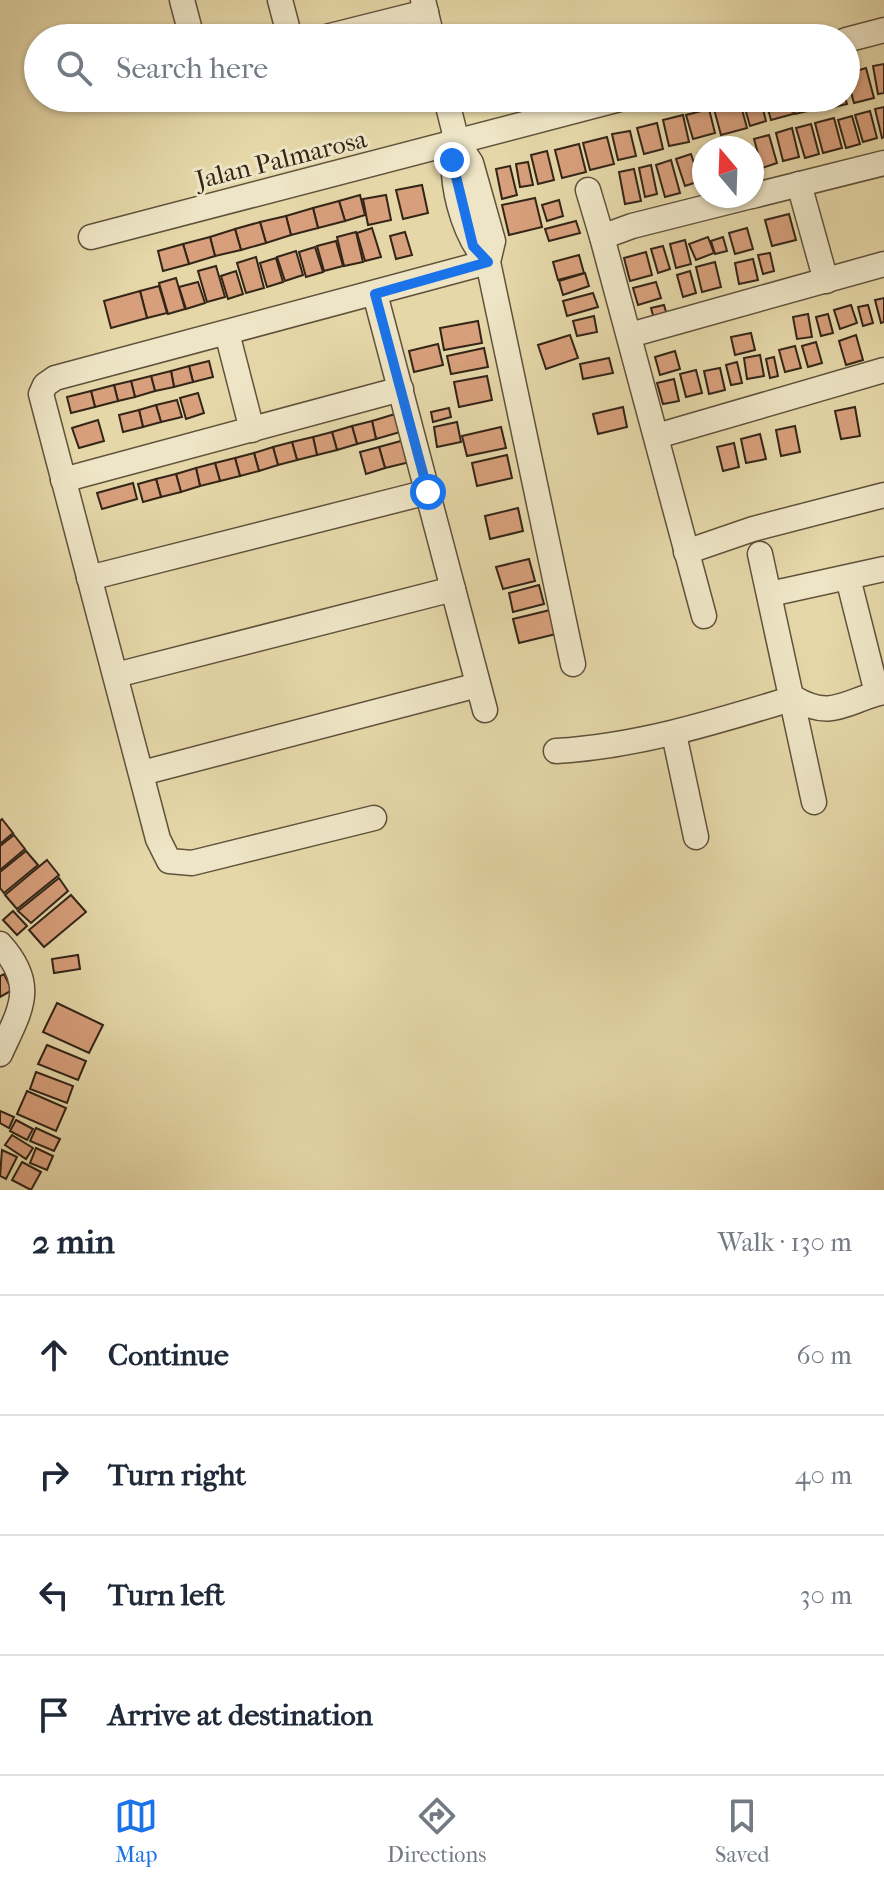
<!DOCTYPE html>
<html lang="en">
<head>
<meta charset="utf-8">
<style>
	body { margin:0; font-family:"IM FELL French Canon",serif; background:#f6f6f7; color:#1f2937 }
	.compass { position:absolute; left:692px; top:136px; width:72px; height:72px; border-radius:50%; background:#fff; box-shadow:0 2px 6px #0004; rotate:341deg }
	.stop { position:absolute; width:24px; height:24px; margin:-18px; border:6px solid #1a73e8; border-radius:50%; background:#fff }
	.stop.end { background:#1a73e8; border-color:#fff; box-shadow:0 2px 8px #0008 }
	.list { margin:0; padding:0; list-style:none }
	h2 { display:flex; justify-content:space-between; align-items:center; height:104px; margin:0; padding:0 32px; font-size:34px }
	h2 small { font-size:26px; font-weight:400; color:#747a83 }
	.list li { display:grid; grid-template-columns:52px 1fr auto; gap:24px; align-items:center; box-sizing:border-box; height:120px; padding:0 32px; border-top:2px solid #e0e1e3 }
	.list b { display:block; font-size:30px; white-space:nowrap }
	.list em { font-size:26px; font-style:normal; color:#747a83 }
	.icon { flex:none; width:44px; height:44px; fill:none; stroke:currentColor; stroke-width:2; stroke-linecap:round; stroke-linejoin:round }
	.map { position:relative; flex:none; width:884px; height:1190px; overflow:hidden }
	.search { position:absolute; background:#fff; box-shadow:0 2px 6px #0004; left:24px; right:24px; top:24px; height:88px; display:flex; align-items:center; gap:20px; box-sizing:border-box; padding:0 28px; border-radius:44px; color:#747a83; font-size:30px }
	.sheet { height:584px; background:#fff }
	nav { display:flex; justify-content:space-around; align-items:center; box-sizing:border-box; height:112px; border-top:2px solid #e0e1e3; background:#fff; font-size:22px; color:#747a83 }
	nav a { display:grid; justify-items:center; gap:4px }
	nav .on { color:#1a73e8 }
	.map>svg:first-child { display:block }
</style>
</head>
<body>
<div class="map">
<svg width="884" height="1190" viewBox="0 0 884 1190">
	<rect width="100%" height="100%" fill="#e5d7a8"/>
	<filter id="stains"><feTurbulence type="fractalNoise" baseFrequency=".0025" numOctaves="4"/><feColorMatrix values="0 0 0 0 .2 0 0 0 0 .09 0 0 0 0 .02 0 0 0 .5 -.17"/></filter>
	<radialGradient id="worn" r=".72"><stop offset=".6" stop-color="#630" stop-opacity="0"/><stop offset="1" stop-color="#630" stop-opacity=".3"/></radialGradient>
	<g fill="#d79f7b" stroke="#332517" stroke-width="2">
		<polygon points="884,64 884,93 878,94 873,66"/>
		<polygon points="866,68 874,98 854,103 846,74"/>
		<polygon points="742,98 760,98 766,121 750,126"/>
		<polygon points="765,98 789,98 793,114 771,120"/>
		<polygon points="791,98 818,98 820,108 795,114"/>
		<polygon points="823,98 845,98 847,104 825,109"/>
		<polygon points="740,102 747,128 721,135 714,109"/>
		<polygon points="884,107 884,137 882,138 875,109"/>
		<polygon points="709,109 715,133 693,139 686,115"/>
		<polygon points="870,111 877,138 863,142 855,115"/>
		<polygon points="683,115 689,142 669,146 663,120"/>
		<polygon points="852,116 860,144 846,148 838,120"/>
		<polygon points="834,118 842,148 823,153 815,123"/>
		<polygon points="657,123 663,149 644,154 637,128"/>
		<polygon points="811,124 819,154 805,158 796,128"/>
		<polygon points="792,128 799,157 783,161 776,133"/>
		<polygon points="630,131 636,156 618,160 612,134"/>
		<polygon points="769,135 777,163 762,168 754,139"/>
		<polygon points="607,137 614,164 590,170 583,143"/>
		<polygon points="579,144 586,172 562,178 555,150"/>
		<polygon points="547,151 554,180 538,184 531,155"/>
		<polygon points="691,154 700,181 685,186 676,159"/>
		<polygon points="671,160 680,193 665,197 656,165"/>
		<polygon points="528,162 533,185 520,187 516,164"/>
		<polygon points="651,165 657,194 645,197 639,168"/>
		<polygon points="510,166 517,195 502,199 496,169"/>
		<polygon points="634,169 641,201 625,204 619,172"/>
		<polygon points="422,185 428,213 403,219 396,190"/>
		<polygon points="360,195 365,215 345,221 339,201"/>
		<polygon points="386,195 391,220 368,225 363,199"/>
		<polygon points="535,198 542,227 509,235 502,205"/>
		<polygon points="559,200 563,216 547,221 542,205"/>
		<polygon points="339,201 345,221 318,228 313,208"/>
		<polygon points="313,208 318,228 291,235 286,216"/>
		<polygon points="789,214 796,240 772,246 765,220"/>
		<polygon points="286,216 291,235 266,243 260,222"/>
		<polygon points="576,221 580,233 549,241 545,229"/>
		<polygon points="260,222 266,243 241,250 235,229"/>
		<polygon points="372,228 381,257 365,261 357,233"/>
		<polygon points="747,228 753,249 735,254 729,233"/>
		<polygon points="235,229 241,250 215,256 210,237"/>
		<polygon points="356,232 363,262 344,266 337,237"/>
		<polygon points="405,232 412,255 396,259 390,236"/>
		<polygon points="210,237 215,256 189,264 183,244"/>
		<polygon points="708,237 714,253 696,260 689,244"/>
		<polygon points="723,237 727,251 715,254 711,241"/>
		<polygon points="685,240 691,264 676,268 670,244"/>
		<polygon points="336,241 343,266 324,271 317,246"/>
		<polygon points="183,244 189,264 163,271 158,251"/>
		<polygon points="663,246 670,269 658,273 651,249"/>
		<polygon points="315,247 323,272 306,277 299,252"/>
		<polygon points="296,251 303,275 285,281 277,257"/>
		<polygon points="646,252 652,275 630,281 624,258"/>
		<polygon points="770,253 774,271 763,274 758,255"/>
		<polygon points="579,255 584,273 558,280 553,262"/>
		<polygon points="256,257 264,288 246,293 237,263"/>
		<polygon points="276,258 283,282 267,287 260,263"/>
		<polygon points="753,259 758,280 739,284 735,263"/>
		<polygon points="715,262 721,287 702,292 696,267"/>
		<polygon points="216,266 225,297 207,302 198,271"/>
		<polygon points="236,271 243,294 228,299 221,276"/>
		<polygon points="690,271 696,293 683,297 677,275"/>
		<polygon points="585,273 589,286 563,295 559,281"/>
		<polygon points="176,278 185,309 168,314 159,283"/>
		<polygon points="198,282 205,303 186,309 179,287"/>
		<polygon points="656,282 661,298 638,305 633,288"/>
		<polygon points="159,286 167,313 147,318 140,291"/>
		<polygon points="140,291 147,318 111,328 104,301"/>
		<polygon points="593,293 598,307 567,316 563,301"/>
		<polygon points="884,298 884,322 881,323 875,300"/>
		<polygon points="664,305 667,315 654,319 651,308"/>
		<polygon points="851,305 857,323 840,329 834,310"/>
		<polygon points="868,305 873,323 863,326 858,307"/>
		<polygon points="808,314 812,337 797,339 793,317"/>
		<polygon points="828,314 833,333 821,336 816,317"/>
		<polygon points="594,316 597,332 577,336 573,321"/>
		<polygon points="478,321 482,343 444,350 440,328"/>
		<polygon points="751,333 755,350 735,355 731,337"/>
		<polygon points="570,335 578,358 546,369 538,345"/>
		<polygon points="856,335 863,360 846,365 839,341"/>
		<polygon points="816,342 822,363 808,367 802,346"/>
		<polygon points="438,344 443,365 414,372 409,351"/>
		<polygon points="795,346 801,368 785,372 779,350"/>
		<polygon points="484,348 488,367 451,374 447,356"/>
		<polygon points="675,351 680,369 660,375 655,357"/>
		<polygon points="760,355 764,376 747,379 744,358"/>
		<polygon points="774,357 778,376 770,378 766,359"/>
		<polygon points="609,358 613,373 583,379 580,364"/>
		<polygon points="209,361 213,377 193,382 189,366"/>
		<polygon points="737,362 742,383 731,385 726,365"/>
		<polygon points="189,366 193,382 174,387 171,371"/>
		<polygon points="720,368 725,390 709,394 704,371"/>
		<polygon points="696,370 702,393 686,397 680,374"/>
		<polygon points="171,371 174,387 155,391 151,376"/>
		<polygon points="151,376 155,391 135,397 131,381"/>
		<polygon points="487,376 492,400 459,407 454,382"/>
		<polygon points="674,379 679,401 663,404 657,383"/>
		<polygon points="131,381 135,397 118,401 114,385"/>
		<polygon points="114,385 118,401 95,407 91,391"/>
		<polygon points="91,391 95,407 71,413 67,397"/>
		<polygon points="198,393 204,413 186,419 180,398"/>
		<polygon points="177,400 182,417 161,422 156,405"/>
		<polygon points="156,405 161,422 143,427 139,410"/>
		<polygon points="623,407 627,427 598,434 593,414"/>
		<polygon points="855,407 860,436 841,439 835,411"/>
		<polygon points="449,408 451,417 433,422 431,412"/>
		<polygon points="139,410 143,427 123,432 119,415"/>
		<polygon points="395,414 400,432 376,439 372,421"/>
		<polygon points="98,420 104,441 79,448 72,428"/>
		<polygon points="372,421 376,439 357,444 352,426"/>
		<polygon points="457,422 461,442 437,447 434,427"/>
		<polygon points="352,426 357,444 337,450 332,432"/>
		<polygon points="795,426 800,452 781,456 776,430"/>
		<polygon points="501,427 506,448 467,456 462,436"/>
		<polygon points="332,432 337,450 317,455 313,437"/>
		<polygon points="760,434 766,459 746,463 741,439"/>
		<polygon points="313,437 317,455 297,460 292,442"/>
		<polygon points="408,439 414,461 385,468 379,447"/>
		<polygon points="292,442 297,460 278,465 273,447"/>
		<polygon points="734,443 739,467 723,471 717,447"/>
		<polygon points="273,447 278,465 259,471 254,453"/>
		<polygon points="379,447 385,468 366,474 360,452"/>
		<polygon points="254,453 259,471 240,476 235,458"/>
		<polygon points="507,455 512,478 477,486 472,463"/>
		<polygon points="235,458 240,476 220,481 215,463"/>
		<polygon points="215,463 220,481 200,486 196,468"/>
		<polygon points="196,468 200,486 181,492 176,474"/>
		<polygon points="176,474 181,492 161,497 156,479"/>
		<polygon points="156,479 161,497 143,502 138,484"/>
		<polygon points="133,483 137,499 102,509 97,493"/>
		<polygon points="518,508 523,531 490,539 485,516"/>
		<polygon points="529,559 535,581 503,589 496,567"/>
		<polygon points="539,585 544,604 513,612 509,593"/>
		<polygon points="550,610 556,634 519,643 513,619"/>
		<polygon points="2,819 13,833 0,844 0,821"/>
		<polygon points="14,835 25,849 0,870 0,846"/>
		<polygon points="26,851 38,865 4,893 0,888 0,872"/>
		<polygon points="47,860 59,875 17,909 5,895"/>
		<polygon points="59,878 68,891 31,923 18,911"/>
		<polygon points="71,895 86,912 44,947 29,930"/>
		<polygon points="13,911 27,926 17,935 3,920"/>
		<polygon points="78,955 80,969 54,973 52,959"/>
		<polygon points="4,974 12,990 0,997 0,976"/>
		<polygon points="57,1003 103,1025 89,1053 43,1032"/>
		<polygon points="47,1045 86,1061 78,1080 38,1064"/>
		<polygon points="36,1072 73,1086 67,1103 30,1089"/>
		<polygon points="27,1091 66,1108 56,1131 17,1114"/>
		<polygon points="0,1111 14,1117 9,1128 0,1123"/>
		<polygon points="16,1120 33,1129 27,1140 10,1131"/>
		<polygon points="36,1128 60,1139 54,1151 30,1141"/>
		<polygon points="12,1135 33,1148 26,1159 5,1145"/>
		<polygon points="36,1148 53,1156 47,1170 30,1163"/>
		<polygon points="2,1150 17,1157 6,1179 0,1176"/>
		<polygon points="22,1162 41,1172 31,1190 12,1180"/>
	</g>
	<g fill="none" stroke-linecap="round" stroke-linejoin="round">
		<g stroke="#60523b" stroke-width="27">
			<g id="street">
				<polyline points="182,0 192,38"/>
				<polyline points="280,0 290,38"/>
				<polyline points="423,0 432,38"/>
				<polyline points="322,38 426,12"/>
				<polyline points="846,40 884,30"/>
				<polyline points="446,98 457,142 471,163 493,241 488,262 573,664"/>
				<path d="M457,142C447,178 463,235 488,262"/>
				<polyline points="799,184 826,281"/>
				<polyline points="588,190 602,237"/>
				<polyline points="752,196 884,163"/>
				<polyline points="91,237 624,98"/>
				<polyline points="375,294 485,710"/>
				<polyline points="227,333 252,430"/>
				<polyline points="630,335 884,264"/>
				<polyline points="657,436 884,370"/>
				<polyline points="63,480 401,389"/>
				<polyline points="686,552 753,529 884,495"/>
				<polyline points="760,554 814,802"/>
				<polyline points="89,578 428,492"/>
				<polyline points="848,578 877,693"/>
				<polyline points="770,594 884,569"/>
				<polyline points="704,616 602,237 632,226 751,196"/>
				<polyline points="116,675 453,589"/>
				<polyline points="674,734 696,837"/>
				<path d="M556,751C639,746 715,722 794,698C832,721 847,700 884,692"/>
				<polyline points="142,773 478,685"/>
				<polyline points="374,818 192,863 169,861 158,839 41,394 45,385 55,378 488,262"/>
				<path d="M0,944C38,986 20,1010 0,1054"/>
			</g>
		</g>
		<use href="#street" stroke="#eee5c6" stroke-width="24"/>
	</g>
	<g fill="none" stroke-linecap="round" stroke-linejoin="round">
		<polyline stroke="#1a73e8" stroke-width="10" points="428,492 375,294 488,262 473,246 452,160"/>
	</g>
	<g text-anchor="middle" stroke-width="6" stroke-linejoin="round" paint-order="stroke">
		<g font-size="26" fill="#332517" stroke="#eee5c6">
			<text transform="translate(281 159) rotate(-14)" y="9">Jalan Palmarosa</text>
		</g>
	</g>
	<rect width="100%" height="100%" filter="url(#stains)"/>
	<rect width="100%" height="100%" fill="url(#worn)"/>
</svg>
<svg class="compass" viewBox="-18 -18 36 36"><path d="M0-13l5 13h-10z" fill="#e53935"/><path d="M0 13l5-13h-10z" fill="#747a83"/></svg>
<div class="stop" style="left:428px;top:492px"></div>
<div class="stop end" style="left:452px;top:160px"></div>
<div class="search"><svg class="icon" aria-label="search" viewBox="0 0 24 24"><circle cx="10" cy="10" r="6"/><path d="M15 15l6 6"/></svg>Search here</div>
</div>
<section class="sheet">
<h2>2 min<small>Walk · 130 m</small></h2>
<ul class="list">
<li><svg class="icon" aria-label="ahead" viewBox="0 0 24 24"><path d="M12 20V5M6 11l6-6 6 6"/></svg><div><b>Continue</b></div><em>60 m</em></li>
<li><svg class="icon" aria-label="right" viewBox="0 0 24 24"><path d="M7 20v-9h11M14 6l5 5-5 5"/></svg><div><b>Turn right</b></div><em>40 m</em></li>
<li><svg class="icon" aria-label="left" viewBox="0 0 24 24"><path d="M17 20v-9H6M10 6l-5 5 5 5"/></svg><div><b>Turn left</b></div><em>30 m</em></li>
<li><svg class="icon" aria-label="arrive" viewBox="0 0 24 24"><path d="M6 21V4h12l-3 4 3 4H6"/></svg><div><b>Arrive at destination</b></div></li>
</ul>
</section>
<nav>
<a class="on"><svg class="icon" aria-label="map" viewBox="0 0 24 24"><path d="M3 6l6-2 6 2 6-2v14l-6 2-6-2-6 2zM9 4v14M15 6v14"/></svg>Map</a>
<a><svg class="icon" aria-label="directions" viewBox="0 0 24 24"><path d="M12 3l9 9-9 9-9-9zM9 14v-3h6M13 9l2 2-2 2"/></svg>Directions</a>
<a><svg class="icon" aria-label="saved" viewBox="0 0 24 24"><path d="M7 4h10v16l-5-4-5 4z"/></svg>Saved</a>
</nav>
</body>
</html>
